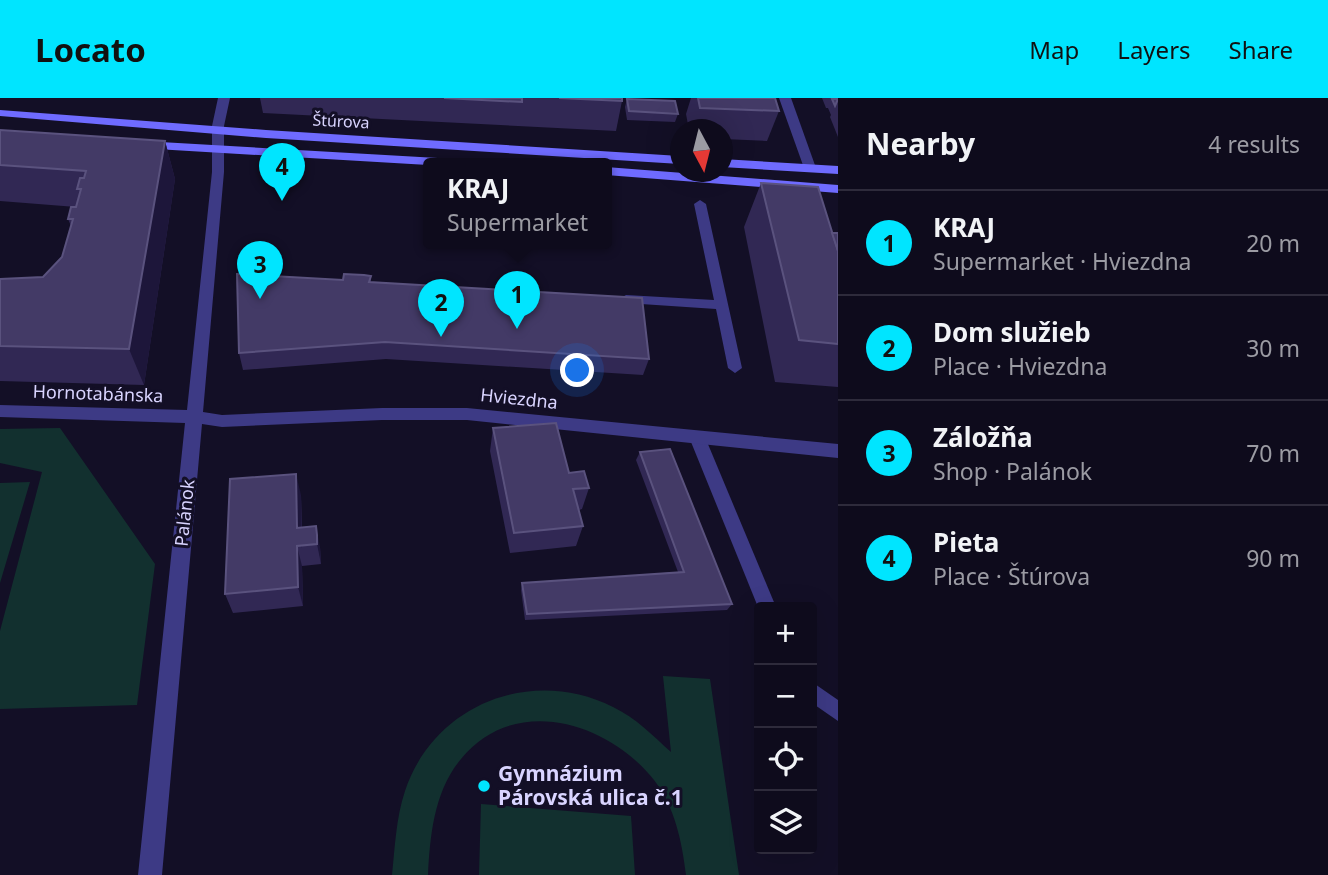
<!DOCTYPE html>
<html lang="en">
<head>
<meta charset="utf-8">
<style>
	body { margin:0; font-family:"Noto Sans",sans-serif; background:#171425; color:#f1f3f6 }
	.controls { position:absolute; right:21px; bottom:21px; display:grid; overflow:hidden; border-radius:7px; box-shadow:0 7px 28px #0002 }
	.controls button { width:63px; height:63px; display:grid; place-items:center; padding:0; border:0; border-bottom:2px solid #2e2b3b; background:#0e0b1c; color:#f1f3f6; font:35px sans-serif }
	.compass { position:absolute; left:670px; top:21px; width:63px; height:63px; border-radius:50%; background:#0e0b1c; box-shadow:0 7px 28px #0002; rotate:173deg }
	.you { position:absolute; left:578px; top:273px; width:24px; height:24px; margin:-18px; border:5px solid #fff; border-radius:50%; background:#1a73e8; box-shadow:0 0 0 10px #1a73e833 }
	.badge { display:grid; place-items:center; width:46px; height:46px; border-radius:50%; background:#00e5ff; color:#111; font-size:23px; font-weight:700 }
	.pin { position:absolute; translate:-50% -58px; filter:drop-shadow(0 2px 4px #0008) }
	.pin::after { content:''; position:absolute; top:37px; width:24px; height:21px; background:inherit; clip-path:polygon(0 0,100% 0,50% 100%) }
	.popup { position:absolute; left:423px; top:60px; width:189px; height:91px; box-sizing:border-box; display:grid; place-content:center; border-radius:7px; background:#0e0b1c; filter:drop-shadow(0 2px 5px #0005); font-size:23px; white-space:nowrap; color:#9b9ba3 }
	.popup b { font-size:26px; color:#f1f3f6 }
	.popup::after { content:''; position:absolute; left:50%; top:100%; margin-left:-14px; border:14px solid transparent; border-top-color:#0e0b1c }
	.list { margin:0; padding:0; list-style:none }
	h2 { display:flex; justify-content:space-between; align-items:center; height:91px; margin:0; padding:0 28px; font-size:30px }
	h2 small { font-size:23px; font-weight:400; color:#9b9ba3 }
	.list li { display:grid; grid-template-columns:46px 1fr auto; gap:21px; align-items:center; box-sizing:border-box; height:105px; padding:0 28px; border-top:2px solid #2e2b3b }
	.list b { display:block; font-size:26px; white-space:nowrap }
	.list p { margin:0; font-size:23px; white-space:nowrap; color:#9b9ba3 }
	.list em { font-size:23px; font-style:normal; color:#9b9ba3 }
	.icon { flex:none; width:38px; height:38px; fill:none; stroke:currentColor; stroke-width:2; stroke-linecap:round; stroke-linejoin:round }
	.map { position:relative; flex:none; width:838px; height:777px; overflow:hidden }
	header { display:flex; align-items:center; gap:42px; box-sizing:border-box; height:98px; padding:0 35px; background:#00e5ff; color:#111 }
	header strong { font-size:33px }
	nav { display:flex; gap:38px; margin-inline-start:auto; font-size:24px }
	main { display:flex }
	aside { flex:1; background:#0e0b1c }
	.map>svg:first-child { display:block }
</style>
</head>
<body>
<header>
<strong>Locato</strong>
<nav><a>Map</a><a>Layers</a><a>Share</a></nav>
</header>
<main>
<div class="map">
<svg width="838" height="777" viewBox="0 0 838 777">
	<rect width="100%" height="100%" fill="#130f26"/>
	<g fill="#12302f">
		<polygon points="60,330 155,466 137,607 0,611 0,533 42,374 0,365 0,331"/>
		<polygon points="30,384 0,485 0,385"/>
		<path d="M663,578L710,581L739,777H686C682,744 675,709 654,682C608,624 515,595 461,661C434,693 430,738 428,777H392C395,749 396,720 405,693C434,606 532,568 613,609C636,620 652,637 671,654Z"/>
		<polygon points="481,706 631,718 635,777 479,777"/>
	</g>
	<g fill="none" stroke-linecap="round" stroke-linejoin="round">
		<g fill="#3d3a85" fill-rule="evenodd">
			<polygon points="700,102 706,106 742,270 735,275 728,270 716,211 626,205 619,201 626,197 714,202 694,106"/>
			<polygon points="697,333 705,339 776,509 759,511 758,509 689,339"/>
			<polygon points="812,584 838,602 838,623 812,605"/>
		</g>
		<g fill="#3d3a85" fill-rule="evenodd">
			<polygon points="218,0 230,0 224,28 224,74 203,314 222,317 382,310 467,310 838,346 838,360 467,322 382,322 222,329 202,326 162,777 138,777 185,325 0,319 0,307 187,312 212,74 212,28"/>
			<polygon points="779,0 791,0 816,70 814,73 804,70"/>
		</g>
		<g fill="#6f6bff" fill-rule="evenodd">
			<polygon points="0,12 266,32 680,58 680,66 266,40 0,18"/>
			<polygon points="143,43 455,61 461,65 428,65 428,67 139,50 137,47"/>
			<polygon points="722,61 838,68 838,76 722,69"/>
			<polygon points="606,69 838,87 838,95 606,77"/>
		</g>
	</g>
	<g fill="#312854">
		<polygon points="260,0 622,0 622,3 616,33 263,15"/>
		<polygon points="691,0 775,0 779,13 767,43 723,41 723,32 689,32 686,16"/>
		<polygon points="822,0 838,0 838,39 830,19 831,17 828,10 826,10"/>
		<polygon points="627,1 678,16 675,24 627,22 625,9"/>
		<polygon points="0,32 165,43 175,81 144,287 0,283 0,182 43,179 62,159 71,128 68,121 76,109 0,103"/>
		<polygon points="761,85 832,135 838,135 838,289 775,284 744,129"/>
		<polygon points="371,178 371,184 649,261 643,277 386,261 243,272 239,255 343,182"/>
		<polygon points="493,330 569,375 589,390 582,411 579,412 583,428 576,448 510,455 490,353"/>
		<polygon points="640,354 732,506 727,512 525,522 521,492 522,485 678,474 636,362"/>
		<polygon points="301,397 302,429 320,449 321,466 302,468 303,508 233,515 225,496"/>
	</g>
	<g fill="#1d163a">
		<polygon points="165,43 175,81 144,287 129,251"/>
		<polygon points="296,376 301,397 302,450 297,430"/>
		<polygon points="316,428 320,449 321,466 317,446"/>
		<polygon points="297,448 302,468 303,508 298,489"/>
	</g>
	<g fill="#433a66" stroke="#5a527e" stroke-width="2">
		<polygon points="444,0 522,0 522,4"/>
		<polygon points="559,0 622,0 622,3"/>
		<polygon points="698,0 775,0 779,13 700,10"/>
		<polygon points="627,1 675,3 678,16 629,13"/>
		<polygon points="832,1 838,1 835,8"/>
		<polygon points="0,32 165,43 129,251 0,248 0,181 43,179 62,159 73,121 68,121 71,109 76,109 81,91 77,91 80,80 84,80 86,73 0,67"/>
		<polygon points="761,85 818,89 838,153 838,246 799,242"/>
		<polygon points="832,135 838,135 838,153"/>
		<polygon points="237,176 343,182 344,176 364,177 371,178 369,184 642,200 649,261 385,244 239,255"/>
		<polygon points="556,325 569,375 584,373 589,390 573,391 583,428 514,435 493,330"/>
		<polygon points="670,351 732,506 527,516 522,485 684,474 640,354"/>
		<polygon points="296,376 297,430 316,428 317,437 317,446 297,448 298,489 225,496 230,381"/>
	</g>
	<circle fill="#00e5ff" stroke="#130f26" stroke-width="2.5" cx="484" cy="688" r="7"/>
	<g text-anchor="middle" stroke-width="6" stroke-linejoin="round" paint-order="stroke">
		<g font-size="16" fill="#d9d4ff" stroke="#130f26">
			<text transform="translate(341 23) rotate(3)" y="6">Štúrova</text>
		</g>
		<g font-size="18" fill="#d9d4ff" stroke="#130f26">
			<text transform="translate(98 296) rotate(2)" y="6">Hornotabánska</text>
			<text transform="translate(519 301) rotate(6)" y="6">Hviezdna</text>
			<text transform="translate(185 415) rotate(-84)" y="6">Palánok</text>
		</g>
		<g font-size="21" font-weight="bold" fill="#d9d4ff" stroke="#130f26" text-anchor="start">
			<text x="498" y="683">Gymnázium<tspan x="498" dy="24">Párovská ulica č.1</tspan></text>
		</g>
	</g>
</svg>
<div class="controls">
<button>+</button>
<button>−</button>
<button><svg class="icon" aria-label="locate" viewBox="0 0 24 24"><circle cx="12" cy="12" r="6"/><path d="M12 2v4M12 18v4M2 12h4M18 12h4"/></svg></button>
<button><svg class="icon" aria-label="layers" viewBox="0 0 24 24"><path d="M12 4l9 5-9 5-9-5zM3 14l9 5 9-5"/></svg></button>
</div>
<svg class="compass" viewBox="-18 -18 36 36"><path d="M0-13l5 13h-10z" fill="#e53935"/><path d="M0 13l5-13h-10z" fill="#9b9ba3"/></svg>
<div class="you"></div>
<div class="pin badge" style="left:517px;top:231px">1</div>
<div class="popup"><b>KRAJ</b>Supermarket</div>
<div class="pin badge" style="left:441px;top:239px">2</div>
<div class="pin badge" style="left:260px;top:201px">3</div>
<div class="pin badge" style="left:282px;top:103px">4</div>
</div>
<aside>
<h2>Nearby<small>4 results</small></h2>
<ul class="list">
<li><span class="badge">1</span><div><b>KRAJ</b><p>Supermarket · Hviezdna</p></div><em>20 m</em></li>
<li><span class="badge">2</span><div><b>Dom služieb</b><p>Place · Hviezdna</p></div><em>30 m</em></li>
<li><span class="badge">3</span><div><b>Záložňa</b><p>Shop · Palánok</p></div><em>70 m</em></li>
<li><span class="badge">4</span><div><b>Pieta</b><p>Place · Štúrova</p></div><em>90 m</em></li>
</ul>
</aside>
</main>
</body>
</html>
